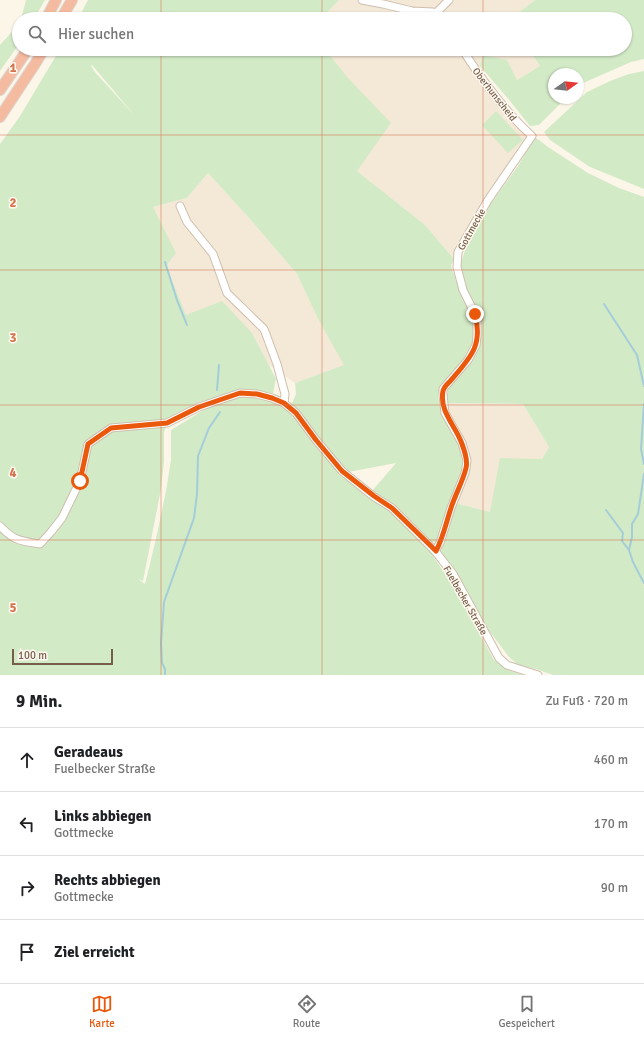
<!DOCTYPE html>
<html lang="de">
<head>
<meta charset="utf-8">
<style>
	body { margin:0; font-family:Signika,sans-serif; background:#f6f6f6; color:#202124 }
	.compass { position:absolute; left:548px; top:68px; width:36px; height:36px; border-radius:50%; background:#fff; box-shadow:0 1px 3px #0004; rotate:75deg }
	.scale { position:absolute; left:12px; bottom:10px; width:101px; box-sizing:border-box; padding-left:4px; border:2px solid #775e4c; border-top:0; font-size:11px; line-height:14px; white-space:nowrap; color:#775e4c; -webkit-text-stroke:3px #fff9ef; paint-order:stroke }
	.stop { position:absolute; width:12px; height:12px; margin:-9px; border:3px solid #ea580c; border-radius:50%; background:#fff }
	.stop.end { background:#ea580c; border-color:#fff; box-shadow:0 1px 4px #0008 }
	.list { margin:0; padding:0; list-style:none }
	h2 { display:flex; justify-content:space-between; align-items:center; height:52px; margin:0; padding:0 16px; font-size:17px }
	h2 small { font-size:13px; font-weight:400; color:#757577 }
	.list li { display:grid; grid-template-columns:26px 1fr auto; gap:12px; align-items:center; box-sizing:border-box; height:64px; padding:0 16px; border-top:1px solid #e0e0e0 }
	.list b { display:block; font-size:15px; white-space:nowrap }
	.list p { margin:0; font-size:13px; white-space:nowrap; color:#757577 }
	.list em { font-size:13px; font-style:normal; color:#757577 }
	.icon { flex:none; width:22px; height:22px; fill:none; stroke:currentColor; stroke-width:2; stroke-linecap:round; stroke-linejoin:round }
	.map { position:relative; flex:none; width:644px; height:675px; overflow:hidden }
	.search { position:absolute; background:#fff; box-shadow:0 1px 3px #0004; left:12px; right:12px; top:12px; height:44px; display:flex; align-items:center; gap:10px; box-sizing:border-box; padding:0 14px; border-radius:22px; color:#757577; font-size:15px }
	.sheet { height:308px; background:#fff }
	nav { display:flex; justify-content:space-around; align-items:center; box-sizing:border-box; height:56px; border-top:1px solid #e0e0e0; background:#fff; font-size:11px; color:#757577 }
	nav a { display:grid; justify-items:center; gap:2px }
	nav .on { color:#ea580c }
	.map>svg:first-child { display:block }
</style>
</head>
<body>
<div class="map">
<svg width="644" height="675" viewBox="0 0 644 675">
	<rect width="100%" height="100%" fill="#fcf6e9"/>
	<g fill="#f4e8d7">
		<polygon points="339,0 535,0 510,19 321,19"/>
		<polygon points="325,49 529,49 540,66 517,80 484,55 480,66 473,70 528,136 522,144 454,259 425,225 357,171 348,78"/>
		<polygon points="208,173 249,218 297,274 318,319 345,365 295,383 269,365 252,333 186,316 166,266 153,207 187,198"/>
		<polygon points="445,403 523,404 549,447 542,459 490,512 455,503 468,471 446,408"/>
	</g>
	<g fill="#d3eac7" fill-rule="evenodd">
		<polygon points="26,0 45,0 34,19 21,19"/>
		<polygon points="88,0 339,0 321,19 78,19"/>
		<polygon points="535,0 644,0 644,59 631,62 581,84 578,86 578,74 554,74 554,98 566,98 539,125 530,126 510,101 480,66 483,55 507,60 517,80 540,66 529,49 625,49 625,19 510,19"/>
		<polygon points="19,24 19,44 0,71 0,45"/>
		<path d="M60,49H325L348,78L391,123L357,171L425,225L454,259L451,266L460,291L472,315L474,321V344L463,362L439,389L438,397L441,411L461,448L463,459L462,467L449,503L438,542H432L431,544L394,506L372,491L396,463L338,474L342,477L391,511L429,549V550L452,584L494,660L508,670L523,675H0V144L20,116ZM91,65H92L135,116L94,71ZM208,173L249,218L297,274L318,319L344,365L295,383L296,394L290,408L272,398L276,379L269,365L252,333L222,301L186,315L166,266L176,253L153,207L187,198ZM240,390V393L202,411L171,430V460L166,491L156,539L145,584L138,579L143,581L161,489L164,461V432L170,417L199,402Z"/>
		<polygon points="644,71 644,189 590,167 550,140 544,132 587,92 610,81 629,74"/>
		<polygon points="496,111 523,140 508,153 482,125"/>
		<polygon points="535,137 548,147 588,173 619,188 644,197 644,581 632,558 631,558 644,585 644,675 553,675 536,669 518,665 509,657 490,632 471,599 443,557 441,551 455,503 490,512 500,458 542,459 549,447 523,404 445,403 448,390 452,382 474,358 481,337 480,325 466,289 460,266 466,247 492,202 518,166"/>
	</g>
	<g fill="none" stroke-linecap="round" stroke-linejoin="round">
		<g stroke="#a3cdd8" stroke-width="2">
			<polyline points="165,262 177,300 187,325"/>
			<polyline points="604,304 637,355 644,386"/>
			<polyline points="217,390 219,365"/>
			<polyline points="644,404 641,449 644,464"/>
			<polyline points="644,474 638,514 632,524 632,537 629,550 633,562 644,583"/>
			<polyline points="606,510 623,533 622,541 629,550"/>
			<polyline points="165,675 165,669 162,663 161,643 164,602 194,518 197,494 198,456 209,428 220,412"/>
		</g>
		<g stroke="#cebeae" stroke-width="9">
			<g id="minor">
				<polyline points="362,0 383,4 412,11 433,12 439,16 442,19"/>
				<polyline points="436,13 449,0"/>
				<polyline points="180,206 187,222 213,254 227,293 264,329 277,364 285,394 284,403"/>
				<path d="M0,526C14,541 21,541 40,544L51,532L62,518L80,481L88,444L111,428L167,423L199,407L240,393L257,394L272,398L284,403L296,413L316,440L342,471L373,496L392,508L435,551L453,574L499,658L507,665L538,675"/>
				<path d="M435,551L440,543L451,508L465,473L466,468L467,460L462,443L445,413L443,395V389L468,360L476,345L477,336V321L475,314L463,290L457,267L458,252L488,200L532,136C504,111 482,80 462,49"/>
			</g>
		</g>
		<g stroke="#dcd5d0" stroke-width="12">
			<g id="highway">
				<polyline points="46,19 56,0"/>
				<polyline points="61,19 72,0"/>
				<polyline points="0,90 28,49"/>
				<polyline points="0,117 35,64 44,49"/>
			</g>
		</g>
		<use href="#minor" stroke="#fff" stroke-width="7"/>
		<use href="#highway" stroke="#f5bba1" stroke-width="10"/>
	</g>
	<g fill="none" stroke-linecap="round" stroke-linejoin="round">
		<path stroke="#ea580c" stroke-width="5" d="M80,481L88,444L111,428L167,423L199,407L240,393L257,394L272,398L284,403L296,413L316,440L342,471L374,496L392,508L436,551C443,538 446,523 451,508C455,495 463,481 466,468C468,461 465,452 462,444C456,426 439,412 443,391C444,386 449,383 452,379C471,357 483,345 475,314"/>
	</g>
	<path fill="none" stroke="#d4754f" stroke-width="1" stroke-opacity="0.55" d="M161,0V19M322,0V19M483,0V19M161,49V675M322,49V675M483,49V675M0,135H644M0,270H644M0,405H644M0,540H644"/>
	<g text-anchor="middle" stroke-width="3" stroke-linejoin="round" paint-order="stroke">
		<g font-size="10" fill="#775e4c" stroke="#fff9ef">
			<text transform="translate(495 94) rotate(52)" y="4">Oberhunscheid</text>
			<text transform="translate(471 229) rotate(-61)" y="4">Gottmecke</text>
			<text transform="translate(466 600) rotate(60)" y="4">Fuelbecker Straße</text>
		</g>
	</g>
	<g font-size="13" text-anchor="middle" font-weight="bold" fill="#d4754f" stroke="#fff9ef" stroke-width="3" stroke-linejoin="round" paint-order="stroke">
		<text x="13" y="72">1</text>
		<text x="13" y="207">2</text>
		<text x="13" y="342">3</text>
		<text x="13" y="477">4</text>
		<text x="13" y="612">5</text>
	</g>
</svg>
<svg class="compass" viewBox="-18 -18 36 36"><path d="M0-13l5 13h-10z" fill="#e53935"/><path d="M0 13l5-13h-10z" fill="#757577"/></svg>
<div class="scale">100 m</div>
<div class="stop" style="left:80px;top:481px"></div>
<div class="stop end" style="left:475px;top:314px"></div>
<div class="search"><svg class="icon" aria-label="search" viewBox="0 0 24 24"><circle cx="10" cy="10" r="6"/><path d="M15 15l6 6"/></svg>Hier suchen</div>
</div>
<section class="sheet">
<h2>9 Min.<small>Zu Fuß · 720 m</small></h2>
<ul class="list">
<li><svg class="icon" aria-label="ahead" viewBox="0 0 24 24"><path d="M12 20V5M6 11l6-6 6 6"/></svg><div><b>Geradeaus</b><p>Fuelbecker Straße</p></div><em>460 m</em></li>
<li><svg class="icon" aria-label="left" viewBox="0 0 24 24"><path d="M17 20v-9H6M10 6l-5 5 5 5"/></svg><div><b>Links abbiegen</b><p>Gottmecke</p></div><em>170 m</em></li>
<li><svg class="icon" aria-label="right" viewBox="0 0 24 24"><path d="M7 20v-9h11M14 6l5 5-5 5"/></svg><div><b>Rechts abbiegen</b><p>Gottmecke</p></div><em>90 m</em></li>
<li><svg class="icon" aria-label="arrive" viewBox="0 0 24 24"><path d="M6 21V4h12l-3 4 3 4H6"/></svg><div><b>Ziel erreicht</b></div></li>
</ul>
</section>
<nav>
<a class="on"><svg class="icon" aria-label="map" viewBox="0 0 24 24"><path d="M3 6l6-2 6 2 6-2v14l-6 2-6-2-6 2zM9 4v14M15 6v14"/></svg>Karte</a>
<a><svg class="icon" aria-label="directions" viewBox="0 0 24 24"><path d="M12 3l9 9-9 9-9-9zM9 14v-3h6M13 9l2 2-2 2"/></svg>Route</a>
<a><svg class="icon" aria-label="saved" viewBox="0 0 24 24"><path d="M7 4h10v16l-5-4-5 4z"/></svg>Gespeichert</a>
</nav>
</body>
</html>
